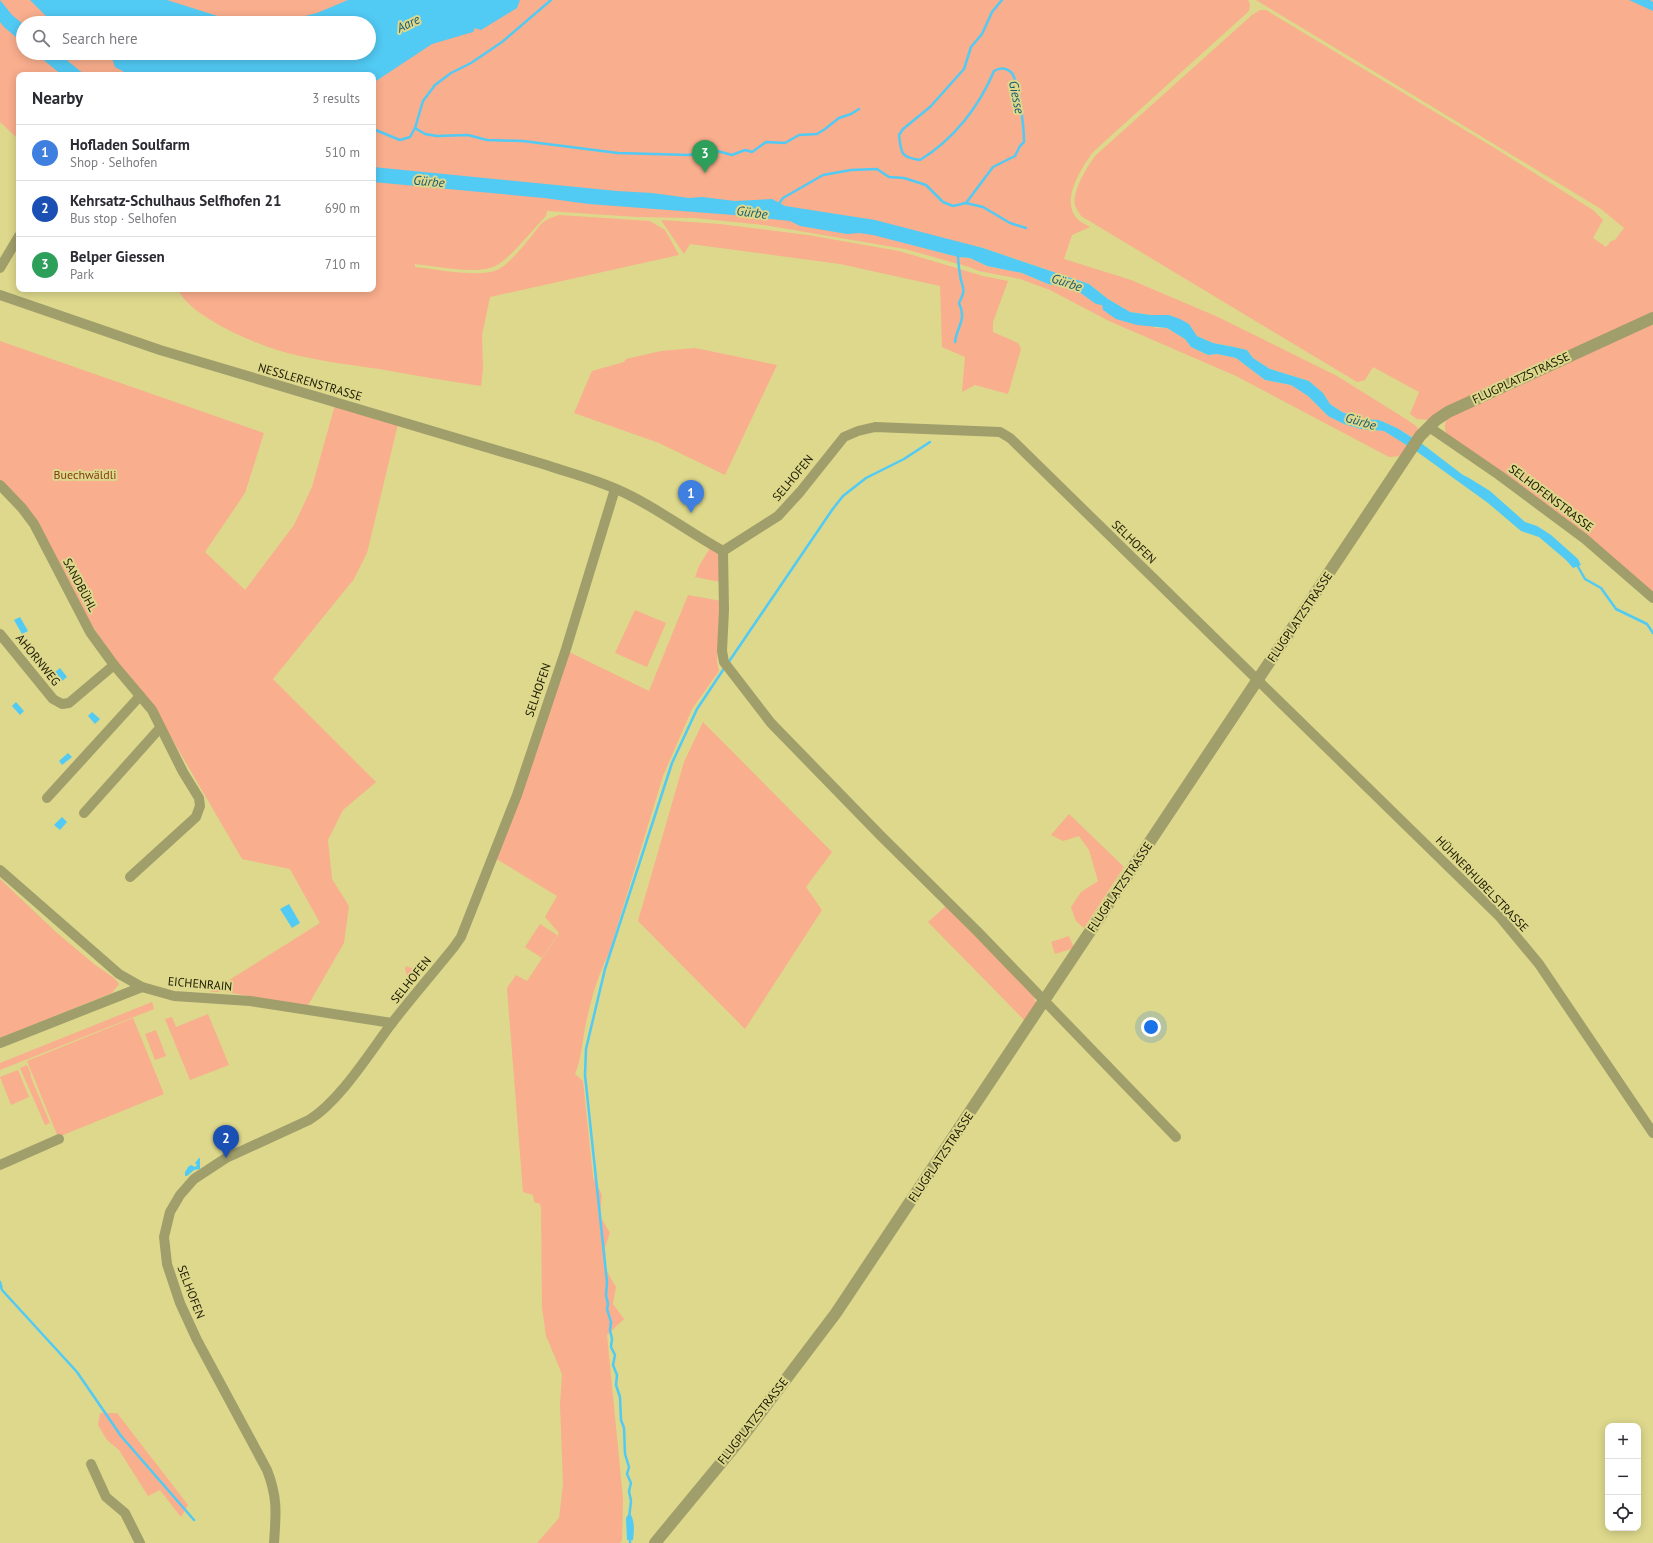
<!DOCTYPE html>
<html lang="en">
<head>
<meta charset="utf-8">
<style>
	body { margin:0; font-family:"PT Sans",sans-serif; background:#f2f2f3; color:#2b2b33 }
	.controls { position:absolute; right:12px; bottom:12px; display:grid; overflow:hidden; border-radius:8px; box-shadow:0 2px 10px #0003 }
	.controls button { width:36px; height:36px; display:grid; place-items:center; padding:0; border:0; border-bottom:1px solid #e1e1e2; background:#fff; color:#2b2b33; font:20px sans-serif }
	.you { position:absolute; left:1151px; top:1027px; width:14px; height:14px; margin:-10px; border:3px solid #fff; border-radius:50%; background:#1a73e8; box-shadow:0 0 0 6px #1a73e833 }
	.badge { display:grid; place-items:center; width:26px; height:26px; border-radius:50%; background:#6655ce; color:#fff; font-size:13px; font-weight:700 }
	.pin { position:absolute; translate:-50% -33px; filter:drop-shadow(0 1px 2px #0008) }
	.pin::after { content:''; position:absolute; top:21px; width:14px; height:12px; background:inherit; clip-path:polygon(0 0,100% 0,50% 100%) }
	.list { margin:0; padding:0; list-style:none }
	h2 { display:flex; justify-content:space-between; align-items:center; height:52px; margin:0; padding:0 16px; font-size:17px }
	h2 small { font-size:13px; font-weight:400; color:#7c7c81 }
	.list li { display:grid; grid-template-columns:26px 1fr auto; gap:12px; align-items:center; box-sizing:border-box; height:56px; padding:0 16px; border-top:1px solid #e1e1e2 }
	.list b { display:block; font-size:15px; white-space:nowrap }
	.list p { margin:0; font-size:13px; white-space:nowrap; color:#7c7c81 }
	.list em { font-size:13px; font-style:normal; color:#7c7c81 }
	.icon { flex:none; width:22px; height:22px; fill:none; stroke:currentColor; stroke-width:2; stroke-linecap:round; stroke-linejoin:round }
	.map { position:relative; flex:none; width:1653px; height:1543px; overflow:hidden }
	.search { position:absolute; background:#fff; box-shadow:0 2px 10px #0003; left:16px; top:16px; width:360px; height:44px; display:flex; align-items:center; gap:10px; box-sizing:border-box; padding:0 14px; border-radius:22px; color:#7c7c81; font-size:15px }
	.panel { position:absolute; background:#fff; box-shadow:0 2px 10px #0003; left:16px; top:72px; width:360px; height:220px; border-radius:8px }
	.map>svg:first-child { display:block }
</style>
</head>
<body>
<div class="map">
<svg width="1653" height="1543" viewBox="0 0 1653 1543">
	<rect width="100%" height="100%" fill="#ddd88c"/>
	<g fill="#f9ae8d" fill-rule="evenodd">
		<path d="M0,0H1248L1250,4L1249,11L1093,152C1082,167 1062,198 1075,216C1078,221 1085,224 1090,227L1072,235L1064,259L1131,280L1218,317L1337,376L1406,419L1416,426L1419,430L1414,438L1397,428L1379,420L1360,419L1342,412L1330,404L1323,393L1309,381L1270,369L1253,358L1247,350L1234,347L1213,343L1197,336L1189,324L1169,315H1151L1130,312L1108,299L1089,284L983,248L909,230L898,241L958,257L970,258L987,266L1022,273L1048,284L1075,289L1102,304L1156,328H1167L1185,339L1191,347L1208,355L1217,354L1236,358L1265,380L1291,385L1308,396L1328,416L1344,424L1361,429L1384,431L1408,446L1402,456L1389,457L1236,376L1109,321L1050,290L1020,279L979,271L969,267L905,249L764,225L694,218L637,217L547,211L546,216C534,228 509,260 495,266C478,275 436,266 415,264V267C436,269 479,278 497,270C512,263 531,236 542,223L548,219L559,215L650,221L665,230L679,255L490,297L482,335L483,369L481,386C447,381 413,375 379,369C345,364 310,360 277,350C251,342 188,315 178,289H373V75H19V140L0,122ZM23,23H369V53H23Z"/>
		<path d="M1256,0H1653V314L1430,420L1417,419L1410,414L1419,392L1373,367L1365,380L1357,382L1081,216C1079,212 1076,209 1075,205C1072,191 1088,165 1096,155L1252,15L1260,10H1266L1493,147L1593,210L1603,220L1593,238L1606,247L1611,241L1615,240L1624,228L1601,209Z"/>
		<polygon points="661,220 720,224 808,235 899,251 983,276 1008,281 993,322 993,332 1018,343 1021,349 1008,394 975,385 962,392 965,357 942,347 940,286 840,264 690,244 684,254"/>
		<path d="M1653,324V592L1446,434C1444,426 1444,422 1450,416Z"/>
		<polygon points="0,341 264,433 245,493 205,552 245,590 294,525 312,487 335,405 398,424 367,553 354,579 273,679 376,782 343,810 328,840 332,879 349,906 344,943 307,1007 227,992 210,992 320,923 290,869 242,859 154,708 114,660 77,601 18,500 0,479"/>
		<polygon points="695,348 777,365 725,475 659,443 574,413 592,371 624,362 626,359 661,351"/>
		<polygon points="710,548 720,555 720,582 695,577 699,566"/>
		<path d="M688,595L721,601L717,661L719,671L692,709L663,776L609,953C598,975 591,999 586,1023C582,1040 582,1058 575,1074L583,1081L593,1177L602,1195L600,1216L610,1233L605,1247L606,1270L616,1287L613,1304L624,1319L607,1335L623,1499L622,1540L620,1543H537L559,1518L563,1484L560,1404L562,1374L546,1336L542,1308L541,1208L540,1204L534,1202L533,1195L523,1192L507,988L516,975L527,981L559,933L545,917L557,896L495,858L569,652L649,691Z"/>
		<polygon points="635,610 666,623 647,667 615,653"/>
		<polygon points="703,722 832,852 806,887 822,910 745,1029 638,921 684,762"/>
		<polygon points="1069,814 1124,867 1084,928 1076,921 1071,907 1081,892 1098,881 1089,850 1079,836 1063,841 1051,835"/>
		<polygon points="0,879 57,933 94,964 114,978 119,984 112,993 0,1038"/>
		<polygon points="946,906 1033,995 1037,1005 1026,1022 928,922"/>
		<polygon points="540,924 557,935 542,958 525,947"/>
		<polygon points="1069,936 1074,948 1055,954 1051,942"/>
		<polygon points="406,966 416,970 419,974 412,984 409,984 405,969"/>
		<polygon points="152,1002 154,1009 0,1070 0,1063"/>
		<polygon points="208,1014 229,1065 190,1080 165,1019 172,1017 176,1027"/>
		<polygon points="133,1018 164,1094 58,1137 27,1061"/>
		<polygon points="156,1030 166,1056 155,1060 145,1034"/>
		<polygon points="27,1065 31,1074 30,1075 50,1123 45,1125 20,1068"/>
		<polygon points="18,1070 29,1097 11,1105 0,1077"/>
		<polygon points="100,1413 117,1413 188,1505 181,1517 160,1490 148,1496 119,1450 107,1440 98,1425"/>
	</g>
	<g fill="#51caf4">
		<polygon points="0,0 12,15 23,24 23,43 4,27 0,22"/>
		<polygon points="30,0 167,0 227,19 293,19 317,13 348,0 520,0 517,8 481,30 475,28 473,32 432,44 373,83 373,75 130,75 115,67 112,58 105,53 369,53 369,23 53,23"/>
		<polygon points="1629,0 1650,0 1653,2 1653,11"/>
		<polygon points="35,53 58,53 85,75 62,75"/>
		<polygon points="373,167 617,191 652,193 689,198 702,197 735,201 772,199 785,206 875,220 983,248 1089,284 1108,299 1130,312 1151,315 1169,315 1180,319 1189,324 1197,336 1213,343 1234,347 1247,350 1253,358 1270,369 1309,381 1323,393 1330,404 1342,412 1360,419 1379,420 1397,428 1421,443 1463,475 1469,478 1490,491 1525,522 1537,526 1551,535 1578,559 1581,565 1573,568 1566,560 1539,537 1521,531 1488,503 1416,451 1384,431 1361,429 1344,424 1328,416 1308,396 1291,385 1265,380 1236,358 1217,354 1208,355 1191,347 1185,339 1167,328 1137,325 1116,319 1103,310 1102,305 1096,304 1075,289 1048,284 1022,273 987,266 970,258 958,257 873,235 859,233 847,234 800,226 790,221 734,215 589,204 544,198 373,182"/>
		<polygon points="20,617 28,631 22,634 14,620"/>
		<polygon points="60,668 67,677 62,681 55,672"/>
		<polygon points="16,702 24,711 20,715 12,706"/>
		<polygon points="92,712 100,719 95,724 88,716"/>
		<polygon points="68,753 72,757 62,765 59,761"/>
		<polygon points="62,817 67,822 60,830 54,825"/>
		<polygon points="289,904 300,923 292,928 280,909"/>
		<polygon points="199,1158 200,1158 200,1169 194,1170 187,1176 185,1176 185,1172 187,1169 188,1167 191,1165 195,1167 197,1165 195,1163"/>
		<path d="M628,1515H631C635,1523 634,1531 633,1540H627L626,1518Z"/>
	</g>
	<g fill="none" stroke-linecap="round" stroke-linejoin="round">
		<g stroke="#51caf4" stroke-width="2.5">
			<polyline points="415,128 425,134 437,136 468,135 487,140 523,141 618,153 689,155 710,149 732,155 745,150 752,152 766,142 785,143 799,135 817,134 825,129 839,118 851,114 859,109"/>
			<polyline points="373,129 400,140 410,137 415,128 423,101 435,85 451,73 471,63 502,42 551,0"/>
			<polyline points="966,203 983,207 1010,223 1026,228"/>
			<path d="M778,205L783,198L823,175L851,170L877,169L889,177L904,178L926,185L943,202L953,206L966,203L993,167L1015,156L1020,146L1024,142C1024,129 1019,80 1011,72C1005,67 999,68 994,71C979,107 953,140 920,160C901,157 901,154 899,135L903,129L930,107L964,69L971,47L982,34L992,12L1002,0"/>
			<path d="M955,342C957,326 967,320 959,303C967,287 962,289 960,275C959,268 958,262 958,255"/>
			<polyline points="1577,565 1585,579 1601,588 1616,609 1647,624 1653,633"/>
			<polyline points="728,663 832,510 843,496 866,478 904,459 930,442"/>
			<polyline points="0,1282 2,1290 77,1372 121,1436 194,1520"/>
			<polyline points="629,1518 631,1501 629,1491 631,1483 627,1474 629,1467 625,1454 624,1428 621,1420 620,1397 616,1385 617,1375 613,1365 615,1355 611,1347 612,1339 610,1330 611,1322 607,1309 608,1304 606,1295 607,1282 585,1075 586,1049 605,969 672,763 697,709 725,667"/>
			<polyline points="630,1537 630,1543"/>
		</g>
		<g stroke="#a09e6b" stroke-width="10">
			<polyline points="0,268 19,236"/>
			<path d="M0,295L160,350L543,464C573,474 605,482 633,497C664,513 692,534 723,551"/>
			<polyline points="1429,427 1499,475 1585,539 1653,598"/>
			<polyline points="0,485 22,508 34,524 90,632 114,665 152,710 183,772 199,798 200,806 196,817 130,877"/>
			<polyline points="723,551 778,516 800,492 844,437 858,431 875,427 1000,432 1010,438 1500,917 1539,964 1653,1133"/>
			<polyline points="723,551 724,610 722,651 724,662 771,723 881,836 977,931 1176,1137"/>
			<polyline points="0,634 53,699 62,704 69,703 114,665"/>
			<polyline points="47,798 140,696"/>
			<polyline points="84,813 160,728"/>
			<polyline points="0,870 119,974 142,987 174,996 250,1001 392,1023"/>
			<polyline points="0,1043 142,987"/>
			<polyline points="0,1165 59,1139"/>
			<polyline points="91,1464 106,1497 125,1513 140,1543"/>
			<path d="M274,1543C276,1514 278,1498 267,1470L197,1340L180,1303L167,1264L164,1237L170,1212L180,1195L194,1179L226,1158L309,1120C340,1101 370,1052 392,1023C412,997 434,972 454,947L461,937L517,795L566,649L615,489"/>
		</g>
		<polyline stroke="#a09e6b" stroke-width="12" points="655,1543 740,1440 836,1313 1420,436 1436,420 1448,412 1653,318"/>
	</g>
	<g text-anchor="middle" stroke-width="4" stroke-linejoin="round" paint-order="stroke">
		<g font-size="12" fill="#1a1800" stroke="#ddd88c">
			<text transform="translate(1521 378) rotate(-25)" y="4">FLUGPLATZSTRASSE</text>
			<text transform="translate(310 382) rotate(16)" y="4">NESSLERENSTRASSE</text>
			<text transform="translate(793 478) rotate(-50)" y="4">SELHOFEN</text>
			<text transform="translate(1551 498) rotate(37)" y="4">SELHOFENSTRASSE</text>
			<text transform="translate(1134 542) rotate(44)" y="4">SELHOFEN</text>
			<text transform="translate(80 585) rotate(62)" y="4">SANDBÜHL</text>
			<text transform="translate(1300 617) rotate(-56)" y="4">FLUGPLATZSTRASSE</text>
			<text transform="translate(38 660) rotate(51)" y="4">AHORNWEG</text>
			<text transform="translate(538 690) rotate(-71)" y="4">SELHOFEN</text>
			<text transform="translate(1482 884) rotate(46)" y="4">HÜHNERHUBELSTRASSE</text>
			<text transform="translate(1120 887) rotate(-56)" y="4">FLUGPLATZSTRASSE</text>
			<text transform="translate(411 980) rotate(-51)" y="4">SELHOFEN</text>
			<text transform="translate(200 984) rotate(5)" y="4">EICHENRAIN</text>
			<text transform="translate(941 1157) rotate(-56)" y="4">FLUGPLATZSTRASSE</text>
			<text transform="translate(191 1292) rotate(69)" y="4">SELHOFEN</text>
			<text transform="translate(753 1421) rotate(-52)" y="4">FLUGPLATZSTRASSE</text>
		</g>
		<g font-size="12" fill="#823b15" stroke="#ddd88c">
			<text x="85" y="479">Buechwäldli</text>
		</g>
		<g font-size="13" font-style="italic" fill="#185a70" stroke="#ddd88c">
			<text transform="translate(408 23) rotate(-26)" y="5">Aare</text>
			<text transform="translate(1017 97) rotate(78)" y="5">Giesse</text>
			<text transform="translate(429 181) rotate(5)" y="5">Gürbe</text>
			<text transform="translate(752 212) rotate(7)" y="5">Gürbe</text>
			<text transform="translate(1067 282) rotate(18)" y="5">Gürbe</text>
			<text transform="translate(1361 421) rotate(16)" y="5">Gürbe</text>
		</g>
	</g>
</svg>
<div class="controls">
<button>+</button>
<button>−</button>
<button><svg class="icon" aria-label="locate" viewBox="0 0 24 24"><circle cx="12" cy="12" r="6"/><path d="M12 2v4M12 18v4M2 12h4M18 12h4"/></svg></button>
</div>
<div class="you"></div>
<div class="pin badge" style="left:691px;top:513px;background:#3f7fe0">1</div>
<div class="pin badge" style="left:226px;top:1158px;background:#1a4fb4">2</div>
<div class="pin badge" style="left:705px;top:173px;background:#2e9e5b">3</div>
<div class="search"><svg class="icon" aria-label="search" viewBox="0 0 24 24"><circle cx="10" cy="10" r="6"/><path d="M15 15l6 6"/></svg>Search here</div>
<section class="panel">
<h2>Nearby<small>3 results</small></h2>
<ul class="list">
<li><span class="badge" style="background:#3f7fe0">1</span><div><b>Hofladen Soulfarm</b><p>Shop · Selhofen</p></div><em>510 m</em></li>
<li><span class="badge" style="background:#1a4fb4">2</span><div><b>Kehrsatz-Schulhaus Selfhofen 21</b><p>Bus stop · Selhofen</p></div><em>690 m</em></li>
<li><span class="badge" style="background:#2e9e5b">3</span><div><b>Belper Giessen</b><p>Park</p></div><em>710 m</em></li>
</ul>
</section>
</div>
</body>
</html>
